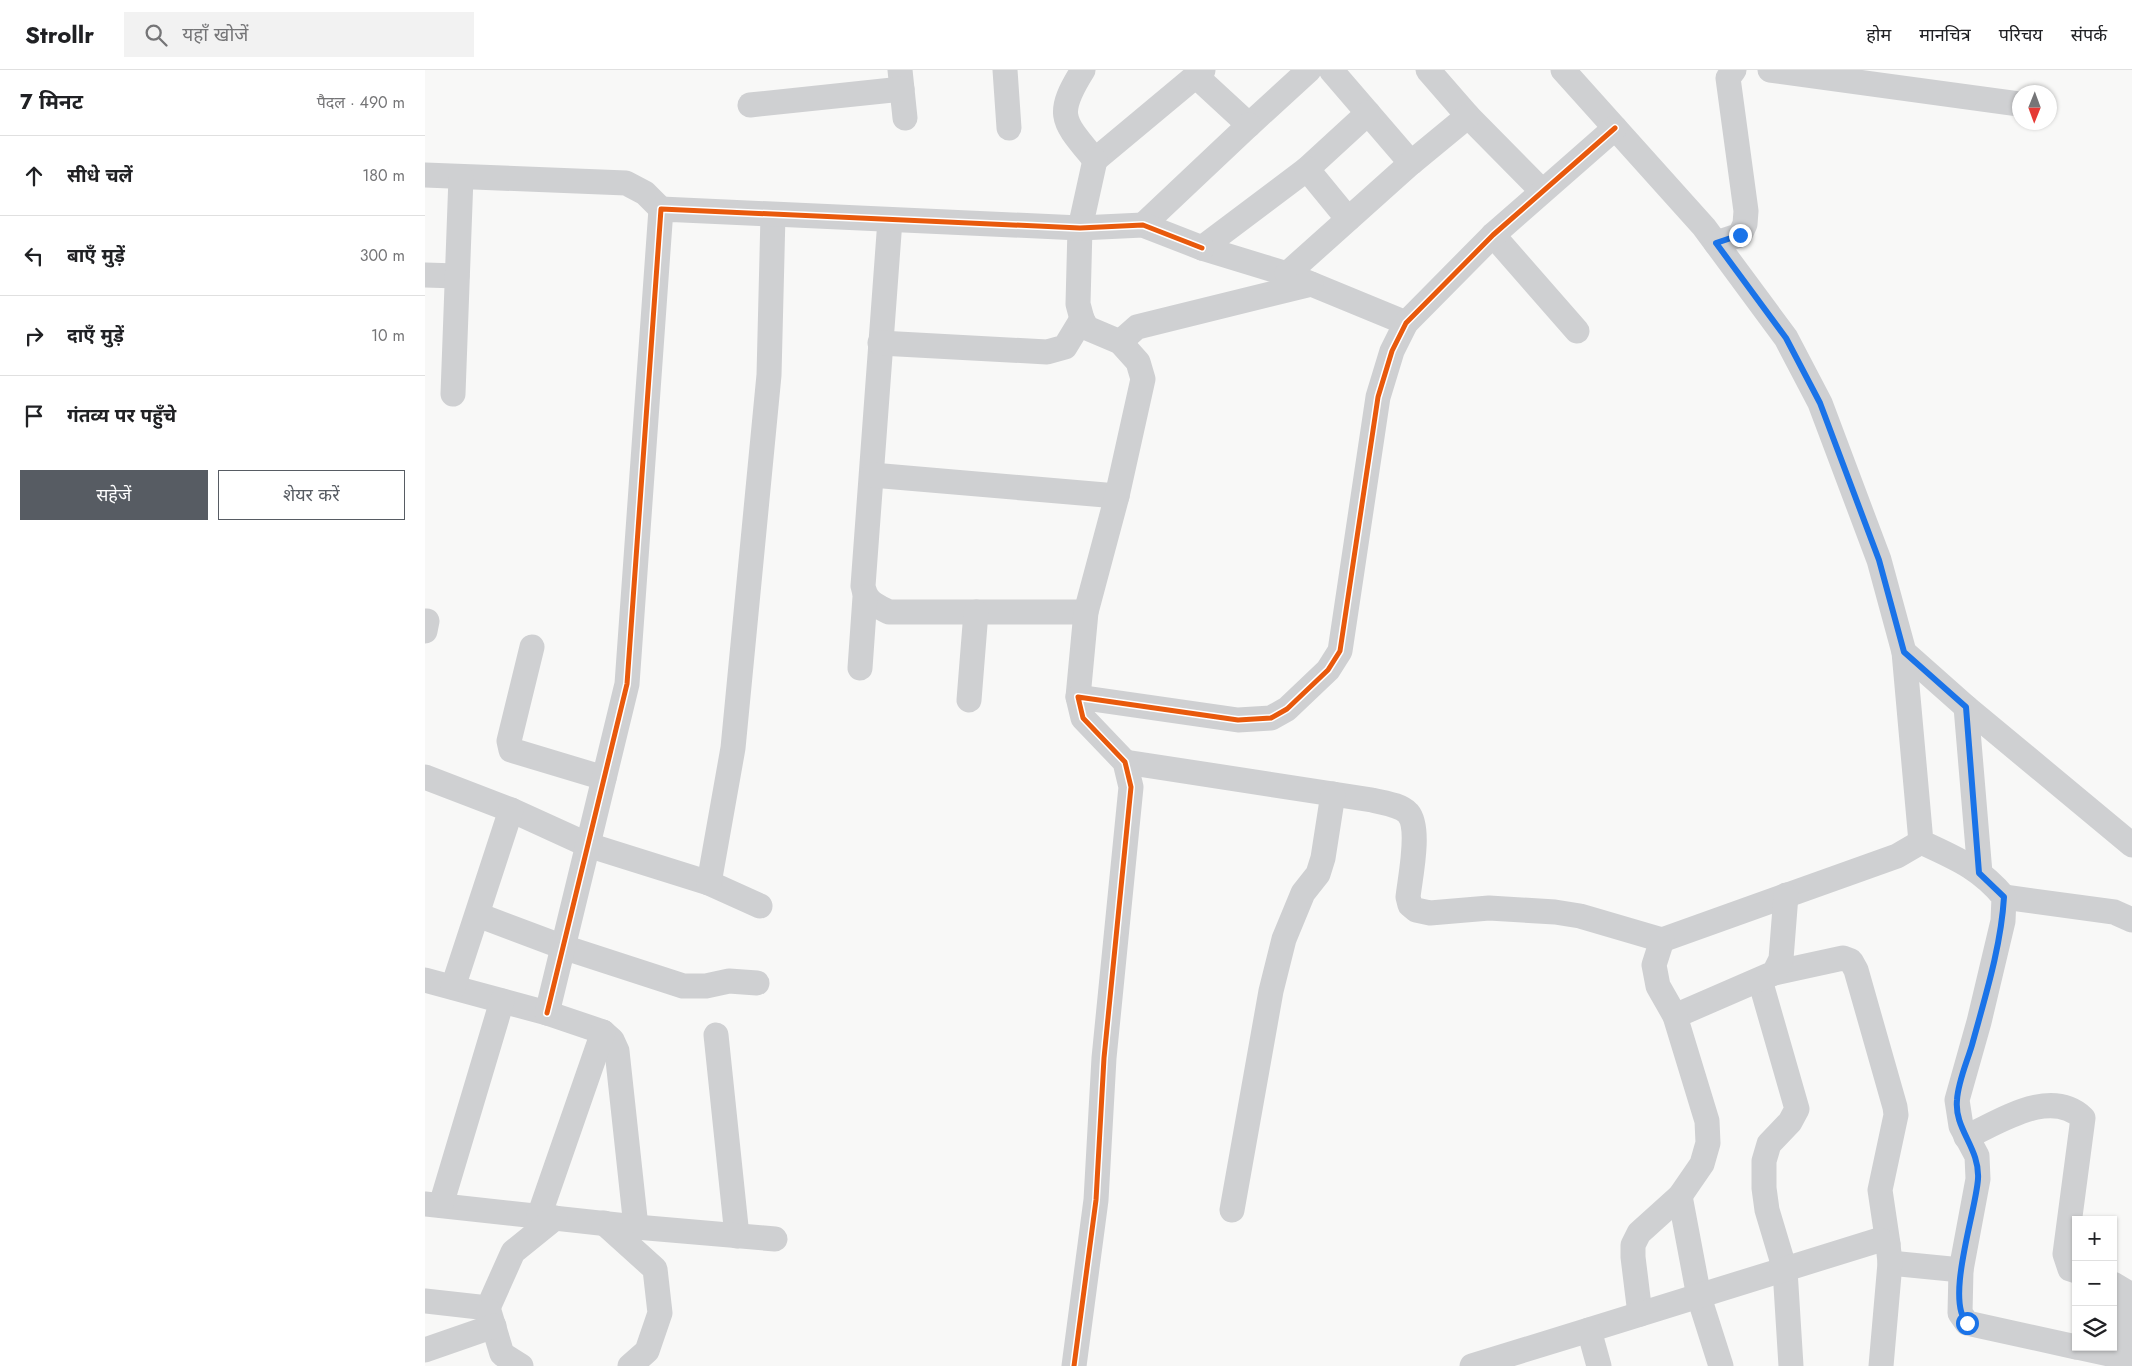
<!DOCTYPE html>
<html lang="hi">
<head>
<meta charset="utf-8">
<style>
	body { margin:0; font-family:Jost,"Noto Sans Devanagari",sans-serif; background:#f2f2f2; color:#202124 }
	.controls { position:absolute; right:15px; bottom:15px; display:grid; overflow:hidden; border-radius:0px; box-shadow:0 1px 4px #0004 }
	.controls button { width:45px; height:45px; display:grid; place-items:center; padding:0; border:0; border-bottom:1px solid #e0e0e0; background:#fff; color:#202124; font:25px sans-serif }
	.compass { position:absolute; left:1587px; top:15px; width:45px; height:45px; border-radius:50%; background:#fff; box-shadow:0 1px 4px #0004; rotate:181deg }
	.stop { position:absolute; width:15px; height:15px; margin:-11px; border:4px solid #1a73e8; border-radius:50%; background:#fff }
	.stop.end { background:#1a73e8; border-color:#fff; box-shadow:0 1px 5px #0008 }
	.list { margin:0; padding:0; list-style:none }
	h2 { display:flex; justify-content:space-between; align-items:center; height:65px; margin:0; padding:0 20px; font-size:21px }
	h2 small { font-size:16px; font-weight:400; color:#757577 }
	.list li { display:grid; grid-template-columns:32px 1fr auto; gap:15px; align-items:center; box-sizing:border-box; height:80px; padding:0 20px; border-top:1px solid #e0e0e0 }
	.list b { display:block; font-size:19px; white-space:nowrap }
	.list em { font-size:16px; font-style:normal; color:#757577 }
	.actions { display:flex; gap:10px; padding:15px 20px }
	.actions a { flex:1; padding:11px 0; border:1px solid #575c63; border-radius:0px; text-align:center; font-size:18px; color:#575c63 }
	.actions .main { background:#575c63; color:#fff }
	.icon { flex:none; width:28px; height:28px; fill:none; stroke:currentColor; stroke-width:2; stroke-linecap:round; stroke-linejoin:round }
	.map { position:relative; flex:none; width:1707px; height:1296px; overflow:hidden }
	header { display:flex; align-items:center; gap:30px; box-sizing:border-box; height:70px; padding:0 25px; background:#fff; border-bottom:1px solid #e0e0e0 }
	header strong { font-size:24px }
	nav { display:flex; gap:28px; margin-inline-start:auto; font-size:18px }
	.search { width:350px; height:45px; background:#f2f2f2; display:flex; align-items:center; gap:12px; box-sizing:border-box; padding:0 18px; border-radius:0px; color:#757577; font-size:19px }
	main { display:flex }
	aside { flex:1; background:#fff }
	.map>svg:first-child { display:block }
</style>
</head>
<body>
<header>
<strong>Strollr</strong>
<div class="search"><svg class="icon" aria-label="search" viewBox="0 0 24 24"><circle cx="10" cy="10" r="6"/><path d="M15 15l6 6"/></svg>यहाँ खोजें</div>
<nav><a>होम</a><a>मानचित्र</a><a>परिचय</a><a>संपर्क</a></nav>
</header>
<main>
<aside>
<h2>7 मिनट<small>पैदल · 490 m</small></h2>
<ul class="list">
<li><svg class="icon" aria-label="ahead" viewBox="0 0 24 24"><path d="M12 20V5M6 11l6-6 6 6"/></svg><div><b>सीधे चलें</b></div><em>180 m</em></li>
<li><svg class="icon" aria-label="left" viewBox="0 0 24 24"><path d="M17 20v-9H6M10 6l-5 5 5 5"/></svg><div><b>बाएँ मुड़ें</b></div><em>300 m</em></li>
<li><svg class="icon" aria-label="right" viewBox="0 0 24 24"><path d="M7 20v-9h11M14 6l5 5-5 5"/></svg><div><b>दाएँ मुड़ें</b></div><em>10 m</em></li>
<li><svg class="icon" aria-label="arrive" viewBox="0 0 24 24"><path d="M6 21V4h12l-3 4 3 4H6"/></svg><div><b>गंतव्य पर पहुँचे</b></div></li>
</ul>
<div class="actions"><a class="main">सहेजें</a><a>शेयर करें</a></div>
</aside>
<div class="map">
<svg width="1707" height="1296" viewBox="0 0 1707 1296">
	<rect width="100%" height="100%" fill="#f8f8f7"/>
	<g fill="none" stroke-linecap="round" stroke-linejoin="round">
		<g stroke="#cfd0d2" stroke-width="25">
			<polyline points="475,0 480,48"/>
			<polyline points="580,0 584,58"/>
			<path d="M658,0C629,46 638,51 670,90L778,0"/>
			<polyline points="906,0 986,93"/>
			<polyline points="1003,0 1043,46 1117,121"/>
			<polyline points="1138,0 1279,157 1361,268 1395,333 1454,490 1479,582 1541,637 1707,775"/>
			<polyline points="1345,0 1594,34"/>
			<polyline points="772,7 824,55 884,0"/>
			<polyline points="325,35 477,19"/>
			<polyline points="943,43 882,99 777,178 862,204 981,253"/>
			<polyline points="882,99 923,149"/>
			<polyline points="0,105 201,113 220,123 236,139"/>
			<path d="M465,150L438,516C441,532 450,535 464,542H661"/>
			<polyline points="718,155 824,55"/>
			<polyline points="1068,165 1152,261"/>
			<polyline points="1291,173 1315,165 1320,154 1321,141 1303,8 1309,0"/>
			<polyline points="862,204 986,93 1043,46"/>
			<polyline points="0,205 32,206"/>
			<polyline points="695,272 712,257 886,214"/>
			<polyline points="455,273 622,282 640,277 657,249"/>
			<polyline points="28,324 36,107"/>
			<polyline points="447,405 692,426"/>
			<polyline points="0,561 2,551"/>
			<polyline points="107,577 84,671 86,680 179,708"/>
			<polyline points="435,598 440,527"/>
			<polyline points="653,627 661,542 692,426 718,309 713,292 695,272 662,258 657,249 653,234 655,158 670,90"/>
			<polyline points="544,630 551,542"/>
			<polyline points="1541,637 1555,803"/>
			<path d="M700,692L947,730C958,733 974,734 983,743C996,758 985,808 983,827L985,835L991,840L1005,843L1064,838L1130,842L1155,846L1237,870L1472,786L1496,772"/>
			<polyline points="0,707 86,740 163,775 284,813 335,836"/>
			<polyline points="284,813 308,678 344,305 348,145"/>
			<polyline points="1579,827 1689,842 1707,850"/>
			<polyline points="53,845 138,877 258,916 281,916 304,911 332,913"/>
			<polyline points="1349,903 1418,888 1426,891 1431,900 1470,1037 1471,1045 1455,1120 1463,1174"/>
			<polyline points="0,910 122,943 178,962 187,970 192,981 211,1157"/>
			<polyline points="1335,910 1372,1039 1365,1052 1344,1074 1339,1091 1339,1118 1342,1140 1360,1200 1366,1296"/>
			<polyline points="28,917 86,740"/>
			<polyline points="122,943 202,614 236,139 655,158 718,155 777,178"/>
			<polyline points="1250,946 1349,903 1356,889 1361,825"/>
			<polyline points="291,965 312,1166"/>
			<path d="M1541,1067C1575,1052 1625,1017 1658,1048L1640,1184L1645,1199L1651,1201"/>
			<polyline points="1255,1126 1274,1227 1296,1296"/>
			<polyline points="0,1134 211,1157 350,1169"/>
			<polyline points="16,1135 77,931"/>
			<polyline points="807,1140 846,921 859,869 878,823 893,804 898,788 908,724"/>
			<polyline points="114,1146 178,962"/>
			<polyline points="179,1153 230,1199 235,1243 222,1281 205,1296"/>
			<path d="M1465,1193L1536,1200L1553,1109L1552,1086L1536,1056L1532,1030L1554,952L1578,851L1579,827C1554,797 1530,788 1496,772L1479,582"/>
			<polyline points="1536,1200 1535,1243 1542,1253 1651,1277"/>
			<polyline points="1688,1214 1703,1223 1704,1228 1693,1287"/>
			<polyline points="0,1231 63,1238 88,1182 130,1148"/>
			<polyline points="64,1241 77,1284 96,1296"/>
			<polyline points="1215,1244 1208,1187 1208,1175 1214,1163 1255,1126 1277,1094 1283,1073 1282,1051 1250,946 1233,916 1229,895 1237,870"/>
			<polyline points="1164,1260 1454,1170 1463,1174 1465,1193 1456,1296"/>
			<polyline points="1652,1277 1707,1289"/>
			<polyline points="0,1280 69,1256"/>
			<polyline points="649,1296 671,1130 679,988 706,717 700,692 658,648 653,627 813,650 846,648 862,639 903,600 915,581 953,327 967,281 981,253 1068,165 1190,58"/>
			<polyline points="1047,1296 1164,1260 1174,1296"/>
		</g>
		<g stroke="#fff" stroke-width="8">
			<g id="cycleway">
				<polyline points="122,943 202,614 236,139 655,158 718,155 777,178"/>
				<polyline points="649,1296 671,1130 679,988 706,717 700,692 658,648 653,627 813,650 846,648 862,639 903,600 915,581 953,327 967,281 981,253 1068,165 1190,58"/>
			</g>
		</g>
		<use href="#cycleway" stroke="#e8590c" stroke-width="5"/>
	</g>
	<g fill="none" stroke-linecap="round" stroke-linejoin="round">
		<path stroke="#1a73e8" stroke-width="6" d="M1315,165L1291,173L1361,268L1395,333L1454,490L1479,582L1541,637L1554,803L1579,827C1576,877 1560,927 1547,975C1542,992 1533,1012 1532,1030C1529,1059 1555,1078 1553,1109C1551,1141 1520,1230 1542,1253"/>
	</g>
</svg>
<div class="controls">
<button>+</button>
<button>−</button>
<button><svg class="icon" aria-label="layers" viewBox="0 0 24 24"><path d="M12 4l9 5-9 5-9-5zM3 14l9 5 9-5"/></svg></button>
</div>
<svg class="compass" viewBox="-18 -18 36 36"><path d="M0-13l5 13h-10z" fill="#e53935"/><path d="M0 13l5-13h-10z" fill="#757577"/></svg>
<div class="stop" style="left:1542px;top:1253px"></div>
<div class="stop end" style="left:1315px;top:165px"></div>
</div>
</main>
</body>
</html>
